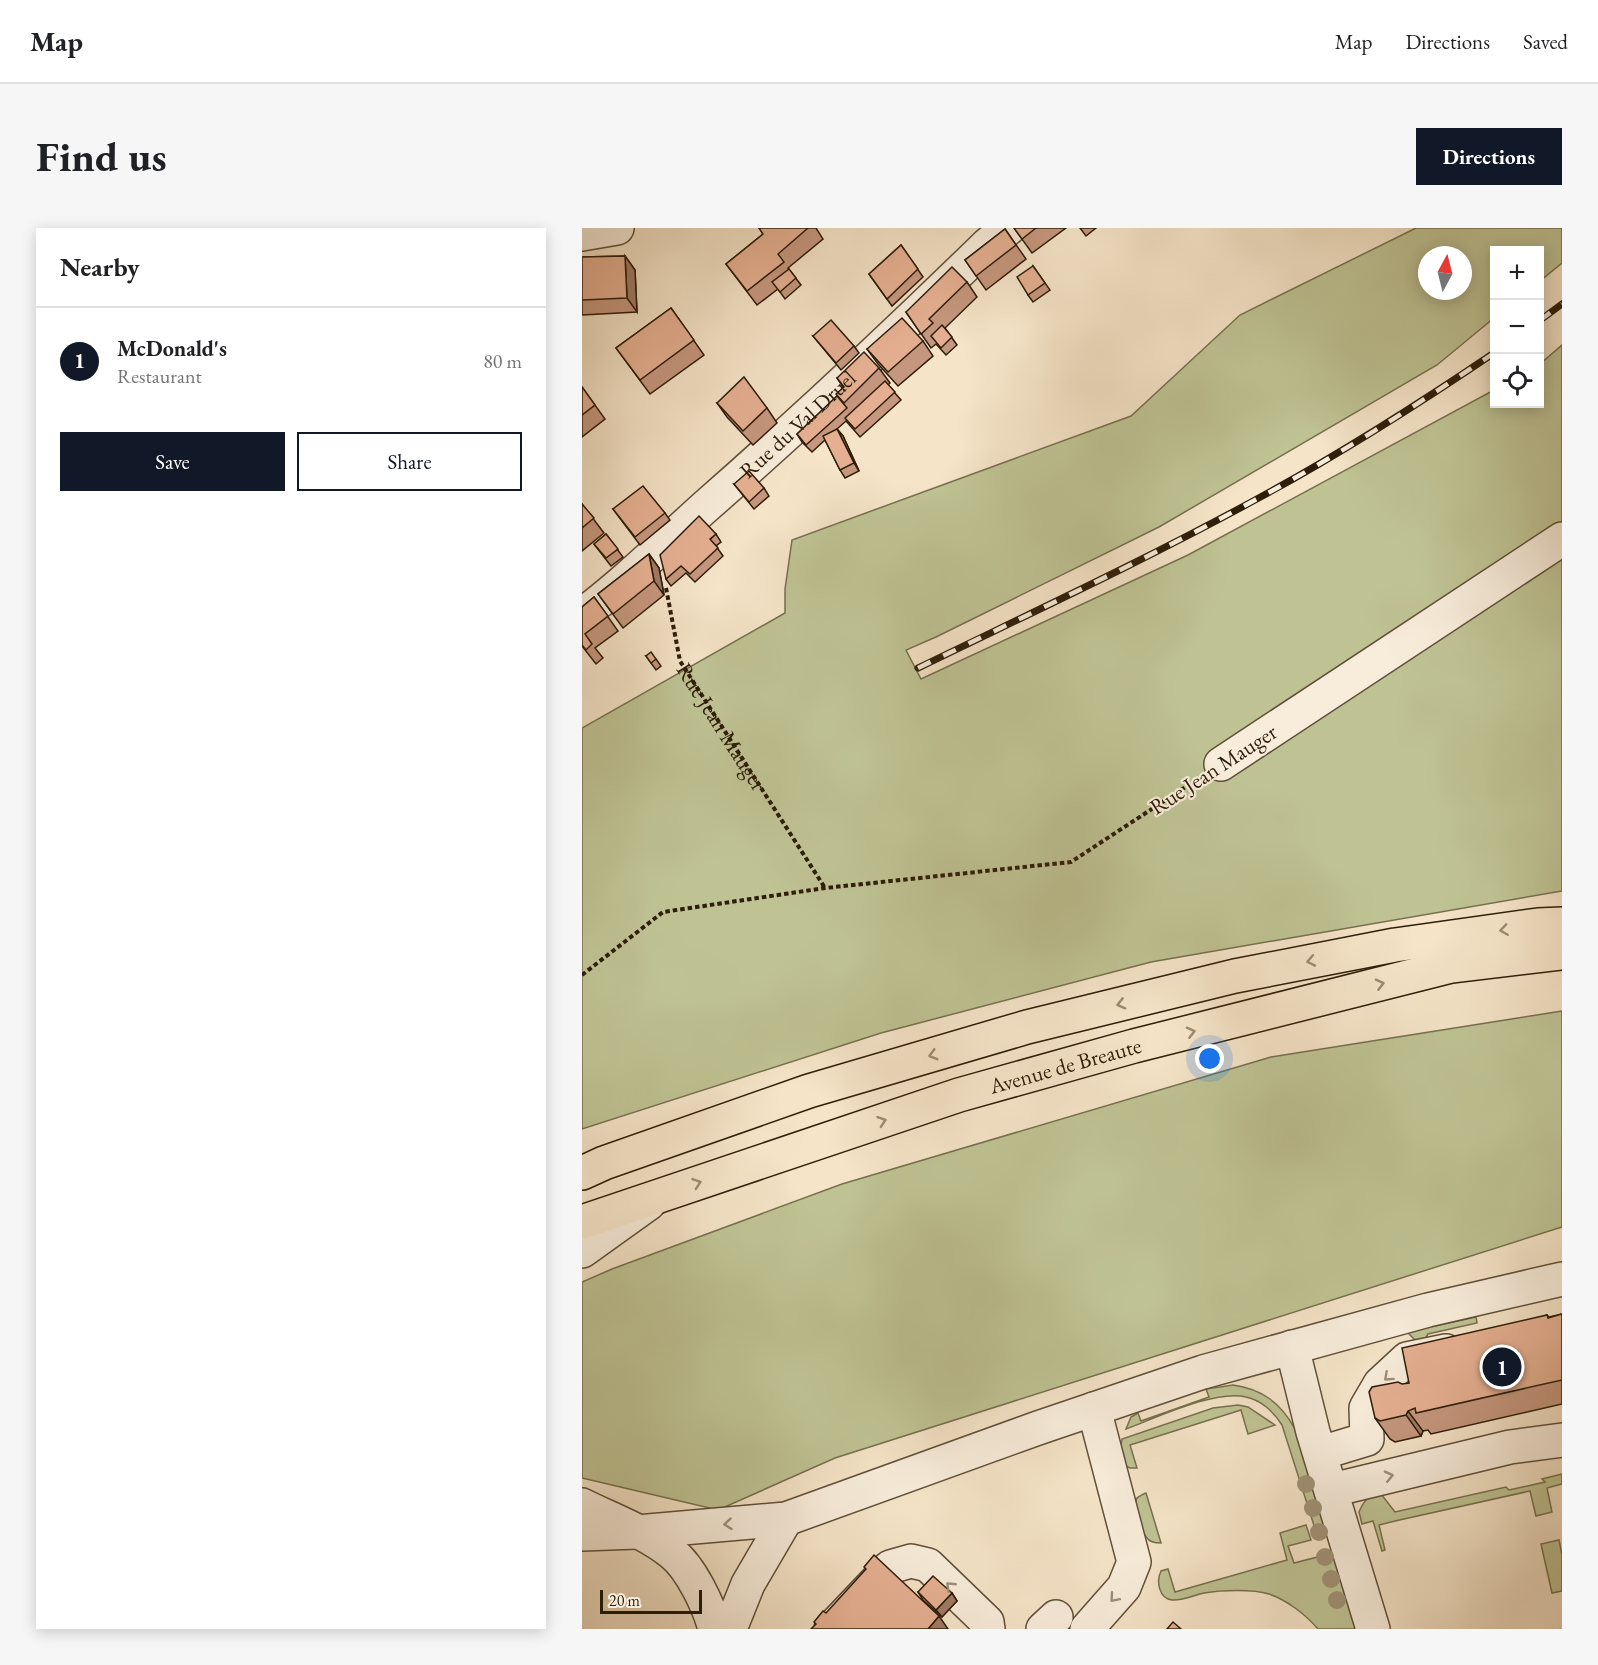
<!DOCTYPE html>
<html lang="en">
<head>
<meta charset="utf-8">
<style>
	body { margin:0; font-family:"EB Garamond",serif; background:#f6f6f6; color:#202124 }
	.controls { position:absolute; right:18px; top:18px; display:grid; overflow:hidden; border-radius:0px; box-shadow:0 3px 15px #0003 }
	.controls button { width:54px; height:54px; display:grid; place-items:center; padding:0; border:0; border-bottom:2px solid #e0e0e0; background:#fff; color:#202124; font:30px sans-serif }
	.compass { position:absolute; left:836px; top:18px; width:54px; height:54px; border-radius:50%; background:#fff; box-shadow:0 3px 15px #0003; rotate:7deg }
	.scale { position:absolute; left:18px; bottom:15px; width:102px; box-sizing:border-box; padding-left:6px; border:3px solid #2e1d09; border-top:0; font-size:16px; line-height:21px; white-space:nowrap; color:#2e1d09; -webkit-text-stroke:4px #f8eddb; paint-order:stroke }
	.you { position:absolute; left:628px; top:831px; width:21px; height:21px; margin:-15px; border:4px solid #fff; border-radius:50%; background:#1a73e8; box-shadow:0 0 0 9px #1a73e833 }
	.badge { display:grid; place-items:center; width:39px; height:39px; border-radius:50%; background:#111827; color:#fff; font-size:20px; font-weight:700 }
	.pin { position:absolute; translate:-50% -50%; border:3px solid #fff; box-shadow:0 2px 6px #0006 }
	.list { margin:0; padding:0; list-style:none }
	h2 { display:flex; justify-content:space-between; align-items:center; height:78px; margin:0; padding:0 24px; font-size:26px }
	h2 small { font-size:20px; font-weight:400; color:#757577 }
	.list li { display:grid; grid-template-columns:39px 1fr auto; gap:18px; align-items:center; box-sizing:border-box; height:108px; padding:0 24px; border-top:2px solid #e0e0e0 }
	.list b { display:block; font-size:22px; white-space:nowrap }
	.list p { margin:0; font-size:20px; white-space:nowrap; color:#757577 }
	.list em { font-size:20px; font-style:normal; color:#757577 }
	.actions { display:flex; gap:12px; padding:18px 24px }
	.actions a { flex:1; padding:14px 0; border:2px solid #111827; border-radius:0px; text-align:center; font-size:21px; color:#111827 }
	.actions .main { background:#111827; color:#fff }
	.icon { flex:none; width:33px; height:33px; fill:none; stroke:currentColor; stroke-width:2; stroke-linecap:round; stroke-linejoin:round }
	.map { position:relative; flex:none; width:980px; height:1401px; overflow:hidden; border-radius:0px }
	header { display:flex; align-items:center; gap:36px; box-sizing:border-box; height:84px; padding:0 30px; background:#fff; border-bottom:2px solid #e0e0e0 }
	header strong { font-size:28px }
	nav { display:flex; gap:33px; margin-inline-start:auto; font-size:21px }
	.intro { display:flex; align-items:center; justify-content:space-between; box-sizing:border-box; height:144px; padding:0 36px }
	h1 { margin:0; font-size:42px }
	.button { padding:15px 27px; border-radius:0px; background:#111827; color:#fff; font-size:21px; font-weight:700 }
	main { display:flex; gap:36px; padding:0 36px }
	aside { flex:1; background:#fff; border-radius:0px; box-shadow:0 3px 15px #0003 }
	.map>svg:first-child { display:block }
</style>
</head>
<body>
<header>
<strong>Map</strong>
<nav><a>Map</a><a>Directions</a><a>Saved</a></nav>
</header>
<div class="intro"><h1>Find us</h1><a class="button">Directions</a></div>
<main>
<aside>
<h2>Nearby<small></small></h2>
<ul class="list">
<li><span class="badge">1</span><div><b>McDonald's</b><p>Restaurant</p></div><em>80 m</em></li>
</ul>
<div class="actions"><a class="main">Save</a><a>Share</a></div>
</aside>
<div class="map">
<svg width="980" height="1401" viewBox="0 0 980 1401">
	<rect width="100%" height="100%" fill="#f5e4c8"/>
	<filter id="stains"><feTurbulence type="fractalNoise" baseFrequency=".00333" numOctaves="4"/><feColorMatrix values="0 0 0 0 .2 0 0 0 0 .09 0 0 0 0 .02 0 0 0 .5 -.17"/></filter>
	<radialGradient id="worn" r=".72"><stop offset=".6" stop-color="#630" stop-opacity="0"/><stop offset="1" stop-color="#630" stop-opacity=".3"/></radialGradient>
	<g fill="#bfc394" stroke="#76704e" stroke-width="1.5" fill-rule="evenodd">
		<path d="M834,0H980V35L958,53L957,22H912V90L855,137L577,299L354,409L324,422L339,451L606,327L912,162V176H957L958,136L980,117V663L569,734L299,805L0,901V500L203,385V361L210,312L549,188L658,87ZM845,27H881V63H845Z"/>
		<polygon points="980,783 980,999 253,1230 136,1282 0,1250 0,1054 30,1041 260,956 689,829"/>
		<polygon points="894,1089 895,1095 846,1106 839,1118 825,1104"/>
		<path d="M651,1157C680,1161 699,1175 713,1201L745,1307L736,1310L700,1197C692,1184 679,1172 664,1169C634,1161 574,1190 544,1201L549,1189L556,1185L559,1193L627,1169L624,1161Z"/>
		<polygon points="656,1177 666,1179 693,1197 666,1206 659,1182 548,1217 555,1240 548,1240 541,1237 538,1221 540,1211 631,1180"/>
		<path d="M980,1246V1256L965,1260L970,1284L954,1288L948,1263L813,1293L797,1297L803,1322L800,1323L791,1293L780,1296L777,1284C782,1272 786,1268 799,1266L813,1284L924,1259L927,1262L963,1254L960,1251Z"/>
		<path d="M564,1265L579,1315C575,1315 569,1315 566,1311C560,1306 550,1277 555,1270C556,1269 563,1265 564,1265Z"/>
		<path d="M724,1297L729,1312L706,1318L712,1335L751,1325L775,1401H736C724,1387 705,1372 687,1366C671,1361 639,1362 622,1365C612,1367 601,1373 590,1372C577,1371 574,1353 579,1343L586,1341L593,1364L705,1332L698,1305Z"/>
		<polygon points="977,1312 980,1327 980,1363 970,1365 959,1316"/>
	</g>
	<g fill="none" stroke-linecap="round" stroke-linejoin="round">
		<g stroke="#604f39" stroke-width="36">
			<g id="minor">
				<polyline points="0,6 35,0"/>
				<path id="s2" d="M0,387C44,354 82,316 123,279C220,194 314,106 406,16L427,0"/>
				<polyline points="639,536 980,311"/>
				<polyline points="0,1023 67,975"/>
				<polyline points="710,1119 731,1204 791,1401"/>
				<polyline points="739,1225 785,1211 784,1180 798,1156 825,1131 864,1123"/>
				<polyline points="750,1262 928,1219 980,1212"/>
				<path d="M0,1277C30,1292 64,1304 90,1325C109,1340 127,1378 133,1401"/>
				<polyline points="0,1306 55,1304 204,1291 456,1200 621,1144 846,1082 980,1051"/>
				<polyline points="148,1401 166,1356 204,1291"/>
				<polyline points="249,1401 308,1339 329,1333 346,1337 405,1394 406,1401"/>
				<polyline points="461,1401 474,1389"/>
				<polyline points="505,1401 542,1359 552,1334 512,1181"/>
			</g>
		</g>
		<g stroke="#2e1d09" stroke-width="36">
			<g id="major">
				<polyline points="0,945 22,935 227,863 445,799 653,748 813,717 956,697 980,696"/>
				<path id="s3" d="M0,994L377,867L552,818L869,738L980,725"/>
			</g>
		</g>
		<g stroke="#2e1d09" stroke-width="4" stroke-dasharray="4.5 3" stroke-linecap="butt">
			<path id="s1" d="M84,360L98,433L243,660"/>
			<polyline points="0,747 81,684 243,660 489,634 611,554"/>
		</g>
		<use href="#minor" stroke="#f8eddb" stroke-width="33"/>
		<use href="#major" stroke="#f5e4c8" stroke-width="33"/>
		<g stroke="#2e1d09" stroke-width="7">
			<g id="rail">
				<polyline points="957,93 980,76"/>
				<path d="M336,440C449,385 563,332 673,272C755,228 835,177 912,125"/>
			</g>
		</g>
		<use href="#rail" stroke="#f8eddb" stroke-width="4.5" stroke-dasharray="14" stroke-linecap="butt"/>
	</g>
	<g fill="#a09276">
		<circle cx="724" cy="1256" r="9"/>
		<circle cx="731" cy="1280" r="9"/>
		<circle cx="737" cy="1304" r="9"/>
		<circle cx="743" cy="1329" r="9"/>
		<circle cx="749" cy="1351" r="9"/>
		<circle cx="755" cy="1372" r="9"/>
	</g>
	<g fill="#c5977e" stroke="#2e1d09" stroke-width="1.5">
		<polygon points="177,0 234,0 241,11 206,40 219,57 203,71 196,61 175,77 144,36 181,6"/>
		<polygon points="432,0 484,0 450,25"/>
		<polygon points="498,0 514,0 504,8"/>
		<polygon points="423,1 444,31 404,62 383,32"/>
		<polygon points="319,17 341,49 310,78 287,46"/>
		<polygon points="43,28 53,42 55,84 0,87 0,29"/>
		<polygon points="451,38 468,62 451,74 446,67"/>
		<polygon points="385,54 395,69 363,100 375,117 364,127 354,116 349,120 324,84"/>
		<polygon points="89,80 122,127 68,166 34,120"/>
		<polygon points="231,108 272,118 277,125 259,142"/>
		<polygon points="341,113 351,128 316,158 296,136 285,121"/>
		<polygon points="297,140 308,155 306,157 319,172 278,209 264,193 255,201 261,208 277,243 263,250 258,242 243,212 230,224 220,214 215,206 255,168 261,159 255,150"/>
		<polygon points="0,159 23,191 0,209"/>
		<polygon points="135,175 185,180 195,195 171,217 145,189"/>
		<polygon points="152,256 182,260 187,268 172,281"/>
		<polygon points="0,276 22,305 0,323"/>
		<polygon points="31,281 83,285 88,292 58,317"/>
		<polygon points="24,306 41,329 29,338 12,316"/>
		<polygon points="134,306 139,314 134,318 141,328 113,354 104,345 89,358 84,351"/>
		<polygon points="67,326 77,340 82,367 41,400 16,366"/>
		<polygon points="12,369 36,403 13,420 21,430 14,436 0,418 0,379"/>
		<polygon points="64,428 74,431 79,438 74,442"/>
		<polygon points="980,1086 980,1176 849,1206 846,1202 841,1203 839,1208 813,1214 808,1211 793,1190 827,1155 965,1087 967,1089"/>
		<polygon points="336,1364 370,1365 375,1373 360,1389 341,1372"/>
	</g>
	<g fill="#a07b66" stroke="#2e1d09" stroke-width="1.5">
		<polygon points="43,28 53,42 55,84 45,70"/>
		<polygon points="255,201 261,208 277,243 272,235"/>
		<polygon points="67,326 77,340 82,367 72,353"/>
		<polygon points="826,1183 841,1203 839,1208 824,1187"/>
		<polygon points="370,1365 375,1373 360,1389 354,1382"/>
		<polygon points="357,1388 366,1401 346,1401"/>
	</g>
	<g fill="#e5b092" stroke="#2e1d09" stroke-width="1.5">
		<polygon points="177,0 226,0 196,26 202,34 165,63 144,36 181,6"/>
		<polygon points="432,0 454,0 440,11"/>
		<polygon points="423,1 434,17 394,48 383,32"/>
		<polygon points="319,17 336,41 305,71 287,46"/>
		<polygon points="43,28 45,70 0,72 0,29"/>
		<polygon points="451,38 463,55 446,67 435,49"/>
		<polygon points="370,39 385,54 347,91 351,95 339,106 324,84"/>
		<polygon points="207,41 214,50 198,64 190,54"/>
		<polygon points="89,80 112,112 58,152 34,120"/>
		<polygon points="320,90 341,113 306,144 285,121"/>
		<polygon points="249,92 272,118 254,135 231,108"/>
		<polygon points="360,97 370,109 359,120 349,108"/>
		<polygon points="282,124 297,140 262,175 254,166 262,159 255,150"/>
		<polygon points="162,149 185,180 161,203 135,175"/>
		<polygon points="303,153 313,164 273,201 263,190"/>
		<polygon points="0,159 13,177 0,187"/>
		<polygon points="255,168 265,180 224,217 215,206"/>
		<polygon points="255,201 272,235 258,242 241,208"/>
		<polygon points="167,243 182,260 167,274 152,256"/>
		<polygon points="61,258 83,285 53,309 31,281"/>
		<polygon points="0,276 12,290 0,300"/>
		<polygon points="117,288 134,306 128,311 136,320 108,346 99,338 84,351 78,327"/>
		<polygon points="24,306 36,321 24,330 12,316"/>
		<polygon points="67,326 72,353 31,386 16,366"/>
		<polygon points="12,369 26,388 3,406 10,416 4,422 0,417 0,379"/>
		<polygon points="69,424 74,431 69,435 64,428"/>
		<polygon points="980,1086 980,1152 834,1185 833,1180 826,1183 824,1187 798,1193 793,1190 787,1164 790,1159 816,1154 820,1156 827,1155 820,1120 965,1087 966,1090"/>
		<polygon points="292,1327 357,1388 346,1401 229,1401 234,1396 232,1394 241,1383 244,1385 284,1341 282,1339"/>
		<polygon points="351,1348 370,1365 354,1382 336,1364"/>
		<polygon points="591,1394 599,1401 585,1401"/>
	</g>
	<defs><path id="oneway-chevron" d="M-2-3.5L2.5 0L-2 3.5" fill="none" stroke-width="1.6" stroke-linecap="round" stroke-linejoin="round" transform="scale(1.5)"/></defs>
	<g stroke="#9b8a72">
		<use href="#oneway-chevron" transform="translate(922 702) rotate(172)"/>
		<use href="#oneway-chevron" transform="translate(729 733) rotate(169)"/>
		<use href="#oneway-chevron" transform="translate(798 756) rotate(-14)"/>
		<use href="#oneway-chevron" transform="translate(539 776) rotate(166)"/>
		<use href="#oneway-chevron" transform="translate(609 804) rotate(-14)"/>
		<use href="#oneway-chevron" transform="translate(351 827) rotate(164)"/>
		<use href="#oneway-chevron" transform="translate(300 893) rotate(-19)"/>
		<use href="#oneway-chevron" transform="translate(115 955) rotate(-19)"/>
	</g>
	<g stroke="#9d8f7c">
		<use href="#oneway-chevron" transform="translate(806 1149) rotate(138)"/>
		<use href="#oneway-chevron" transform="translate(807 1248) rotate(-13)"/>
		<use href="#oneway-chevron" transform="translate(146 1296) rotate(175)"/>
		<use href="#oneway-chevron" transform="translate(368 1358) rotate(-136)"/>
		<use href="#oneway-chevron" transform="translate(532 1370) rotate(131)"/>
	</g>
	<g text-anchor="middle" stroke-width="4.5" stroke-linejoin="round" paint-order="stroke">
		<g font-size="22" fill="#2e1d09" stroke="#f8eddb">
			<text dy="8" stroke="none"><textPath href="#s2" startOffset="288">Rue du Val Druel</textPath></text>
			<text dy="8" stroke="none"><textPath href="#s1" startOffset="152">Rue Jean Mauger</textPath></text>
			<text transform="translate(631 541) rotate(-33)" y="8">Rue Jean Mauger</text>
			<text dy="8" stroke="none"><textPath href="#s3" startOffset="508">Avenue de Breaute</textPath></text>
		</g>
	</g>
	<rect width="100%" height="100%" filter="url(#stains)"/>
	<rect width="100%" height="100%" fill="url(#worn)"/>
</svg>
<div class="controls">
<button>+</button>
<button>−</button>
<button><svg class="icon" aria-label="locate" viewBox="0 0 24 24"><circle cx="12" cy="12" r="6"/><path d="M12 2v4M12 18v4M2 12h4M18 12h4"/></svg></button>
</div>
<svg class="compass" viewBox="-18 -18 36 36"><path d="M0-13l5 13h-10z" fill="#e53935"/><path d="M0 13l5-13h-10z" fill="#757577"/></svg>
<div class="scale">20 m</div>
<div class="you"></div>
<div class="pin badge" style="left:920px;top:1139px">1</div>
</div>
</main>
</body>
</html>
